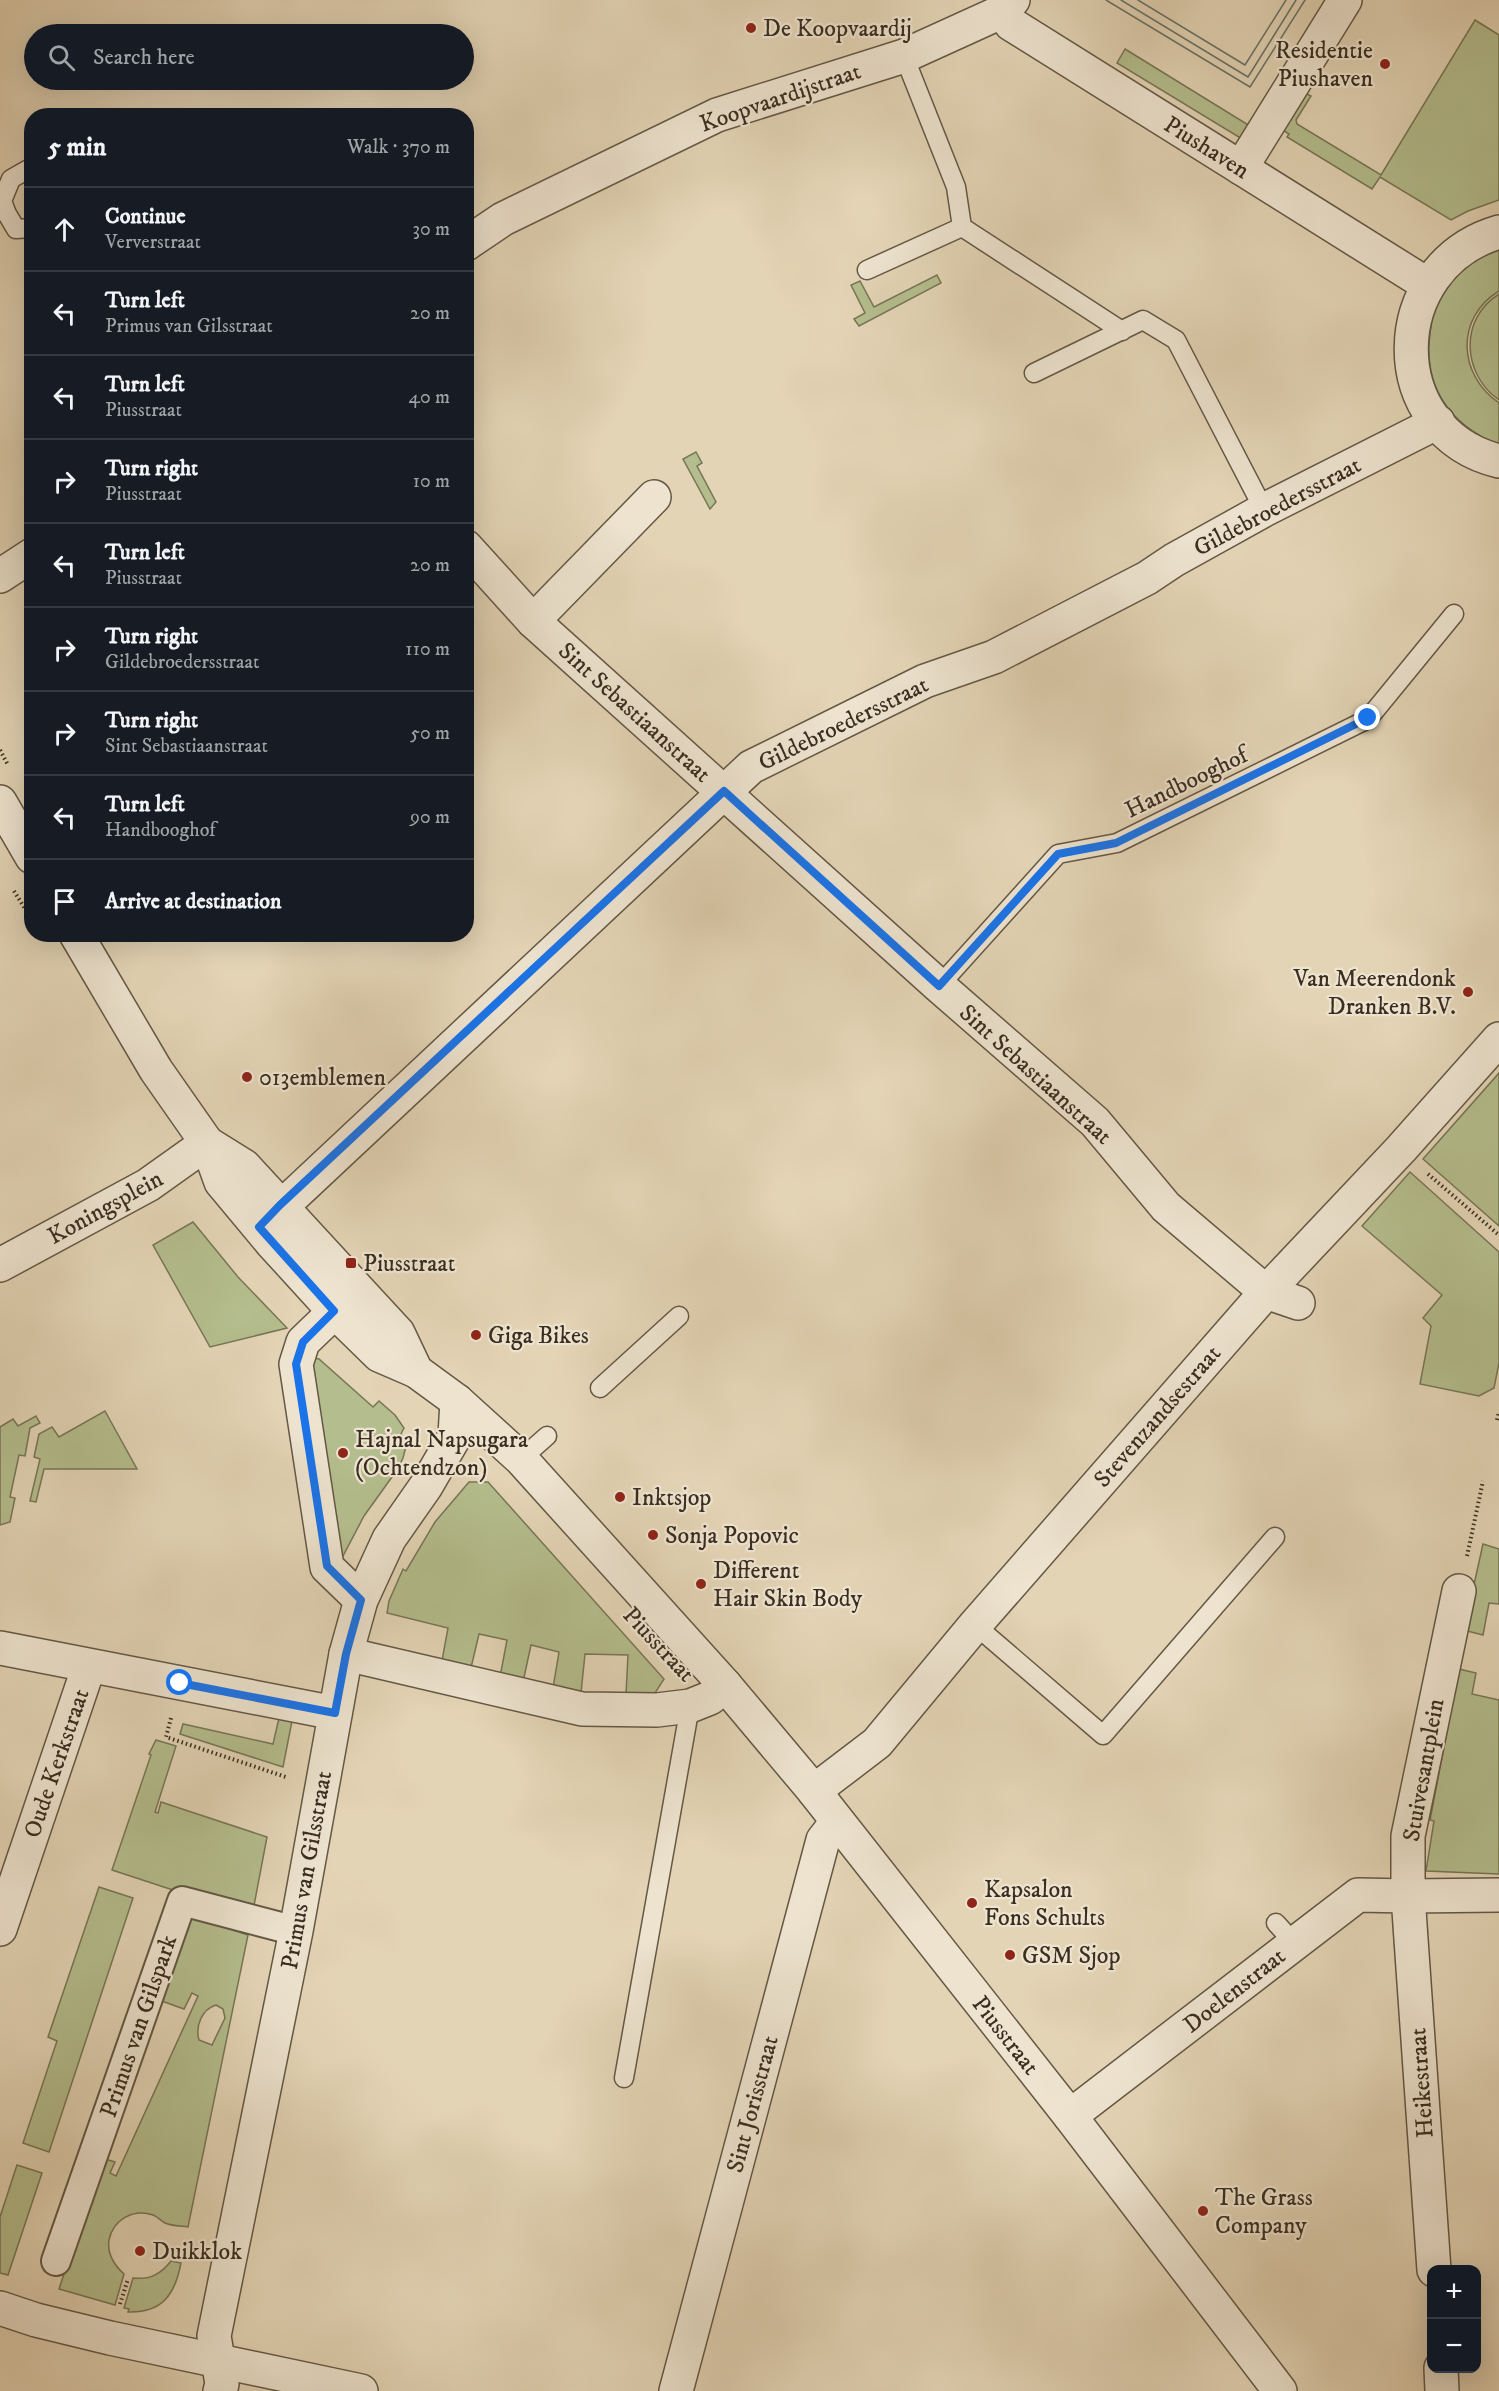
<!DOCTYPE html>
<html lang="en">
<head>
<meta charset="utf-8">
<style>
	body { margin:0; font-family:"IM FELL DW Pica",serif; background:#20242c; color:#f1f3f6 }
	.controls { position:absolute; right:18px; bottom:18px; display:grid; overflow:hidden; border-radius:12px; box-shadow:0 6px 24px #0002 }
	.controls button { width:54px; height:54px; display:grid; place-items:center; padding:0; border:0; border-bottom:2px solid #363941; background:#171b24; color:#f1f3f6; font:30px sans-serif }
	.stop { position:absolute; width:18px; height:18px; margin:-14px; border:4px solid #1a73e8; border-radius:50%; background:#fff }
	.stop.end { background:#1a73e8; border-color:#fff; box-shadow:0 2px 6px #0008 }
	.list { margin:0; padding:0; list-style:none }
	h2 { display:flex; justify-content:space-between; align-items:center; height:78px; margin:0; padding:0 24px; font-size:26px }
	h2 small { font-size:20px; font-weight:400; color:#9ea1a6 }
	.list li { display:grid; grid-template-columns:39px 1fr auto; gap:18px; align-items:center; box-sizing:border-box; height:84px; padding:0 24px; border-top:2px solid #363941 }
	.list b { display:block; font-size:22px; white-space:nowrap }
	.list p { margin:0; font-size:20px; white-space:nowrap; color:#9ea1a6 }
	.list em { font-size:20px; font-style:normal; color:#9ea1a6 }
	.icon { flex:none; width:33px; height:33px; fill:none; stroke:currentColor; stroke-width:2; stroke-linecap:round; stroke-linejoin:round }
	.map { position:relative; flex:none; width:1499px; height:2391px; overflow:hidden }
	.search { position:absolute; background:#171b24; box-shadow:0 6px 24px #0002; left:24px; top:24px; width:450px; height:66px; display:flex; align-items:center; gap:15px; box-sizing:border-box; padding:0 21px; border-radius:33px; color:#9ea1a6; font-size:22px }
	.panel { position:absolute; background:#171b24; box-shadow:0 6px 24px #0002; left:24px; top:108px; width:450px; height:834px; border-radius:24px }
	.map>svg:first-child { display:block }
</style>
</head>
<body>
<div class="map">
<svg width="1499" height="2391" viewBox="0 0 1499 2391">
	<rect width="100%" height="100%" fill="#e3d4b5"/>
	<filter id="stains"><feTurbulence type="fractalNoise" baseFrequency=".00333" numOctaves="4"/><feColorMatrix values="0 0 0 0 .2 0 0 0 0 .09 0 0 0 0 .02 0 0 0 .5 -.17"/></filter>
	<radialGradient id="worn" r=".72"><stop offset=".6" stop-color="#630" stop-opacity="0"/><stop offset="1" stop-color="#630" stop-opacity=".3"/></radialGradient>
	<g fill="#b4bd8d" stroke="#777656" stroke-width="1.5" fill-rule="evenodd">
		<polygon points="1475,20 1499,35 1499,200 1468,211 1451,220 1380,177 1372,189 1287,137 1289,134 1275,125 1305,93 1311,96 1296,120 1297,124 1381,175"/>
		<polygon points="1125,49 1250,126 1242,139 1117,63"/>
		<path d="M1499,249V291C1455,318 1458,375 1499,403V445C1450,425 1423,387 1430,333C1432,314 1440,294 1453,279C1466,265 1482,256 1499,249Z"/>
		<polygon points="937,275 941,283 859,326 854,319 865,313 851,285 860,281 874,307"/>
		<path d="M1499,294V400C1462,374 1459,319 1499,294Z"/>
		<polygon points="696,452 702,463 697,466 716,502 710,509 683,459"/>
		<polygon points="1499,1073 1499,1226 1423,1159"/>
		<polygon points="1410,1172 1499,1252 1499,1363 1494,1388 1479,1396 1420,1384 1431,1326 1423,1318 1442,1295 1362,1226"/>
		<polygon points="193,1222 238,1277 287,1328 210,1347 153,1245"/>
		<polygon points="314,1358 319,1359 373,1407 379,1401 395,1415 404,1428 401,1434 406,1446 403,1458 397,1470 364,1516 343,1556 341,1556 312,1360"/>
		<polygon points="105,1411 137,1469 44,1469 36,1502 30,1501 40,1459 34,1457 39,1434 52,1427 59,1437"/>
		<polygon points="36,1416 40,1423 30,1428 25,1456 19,1455 10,1497 15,1498 10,1522 0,1525 0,1427 13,1419 18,1426"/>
		<polygon points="469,1482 488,1482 664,1679 655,1693 626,1694 628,1655 585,1654 581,1693 553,1688 559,1652 531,1645 523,1682 500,1677 507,1640 479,1634 470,1672 441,1666 448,1628 387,1613 389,1601 403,1569 406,1571 435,1522"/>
		<polygon points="1483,1544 1499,1549 1499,1604 1489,1603 1483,1635 1467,1631 1471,1598"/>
		<polygon points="1459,1669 1476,1673 1472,1694 1499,1700 1499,1874 1426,1871 1434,1821 1430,1820"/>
		<polygon points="279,1718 292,1721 283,1767 180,1734 183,1724 273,1744"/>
		<polygon points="156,1740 176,1746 155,1812 158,1813 161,1802 267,1837 252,1916 112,1870 151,1755 149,1754"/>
		<polygon points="99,1887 133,1898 49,2152 23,2143 57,2041 48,2037"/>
		<path d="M184,1914L248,1935L188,2227C181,2226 171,2226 165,2223C160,2220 158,2217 153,2215C133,2208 113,2220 109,2240C107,2254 114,2265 124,2274L115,2305L59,2289L102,2158L115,2162L110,2173L116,2176L198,1996L192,1993L184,2009L156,1999ZM216,2005L223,2009L225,2018L212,2045L199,2040C195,2026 202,2009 216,2005Z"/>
		<polygon points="17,2165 42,2173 8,2275 0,2273 0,2217"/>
		<path d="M171,2261L181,2263C175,2294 163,2313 128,2312L129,2309L124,2308L133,2278C150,2280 161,2274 171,2261Z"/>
	</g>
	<polygon fill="#e3d4b5" points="1101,0 1237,0 1275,23 1290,0 1312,0 1253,97 1099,3"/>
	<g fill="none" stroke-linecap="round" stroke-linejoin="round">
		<g stroke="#687368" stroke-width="1.5">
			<polyline points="1106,0 1250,87 1305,0"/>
			<polyline points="1121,0 1248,77 1296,0"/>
			<polyline points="1138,0 1245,65 1286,0"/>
		</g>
		<g stroke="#645845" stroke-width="21">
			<g id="service">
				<polyline points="32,167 11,179 2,201 7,214 16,229 32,228"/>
				<polyline points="962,227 1122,331"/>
				<polyline points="867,270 962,227 956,187 904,56"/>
				<polyline points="1034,373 1143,320 1176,340 1264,510"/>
				<polyline points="939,986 1058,854 1117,843 1368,719 1454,614"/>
				<polyline points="600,1388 679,1316"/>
				<polyline points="521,1459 547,1436"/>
				<polyline points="975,1625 1103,1735 1275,1537"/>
				<polyline points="1276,1923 1294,1943"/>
				<polyline points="624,2078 690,1706"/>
			</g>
		</g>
		<g stroke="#645845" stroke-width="32">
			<polyline id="pedestrian" points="56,2261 182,1901 296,1931"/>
		</g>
		<g stroke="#645845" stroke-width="36">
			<g id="minor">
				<polyline points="1003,11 1011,24 1428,285"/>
				<polyline points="1241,168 1345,0"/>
				<path d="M1499,232C1383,266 1381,432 1499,461"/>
				<polyline points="466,244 503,219 717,115 904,56 1003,11 1013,0"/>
				<polyline points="466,547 533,621 939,986 1095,1122 1166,1207 1266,1292 1298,1303"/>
				<polyline points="0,576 32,555"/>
				<polyline points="533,621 654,497"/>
				<polyline points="261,1226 751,767 925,681 994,657 1147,578 1174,560 1264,510 1438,422"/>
				<polyline points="0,1265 148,1185 207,1143"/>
				<polyline points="356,1291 303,1342 296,1364 327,1567 361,1600"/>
				<polyline points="1459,1591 1408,1836 1408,1896 1499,1895"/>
				<polyline points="0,1648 335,1713"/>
				<polyline points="346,1654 582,1709 657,1710 690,1706 710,1698 725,1685"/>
				<polyline points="814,1791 877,1743 975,1625 1266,1292 1401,1149 1499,1039"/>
				<polyline points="0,1929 89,1666"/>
				<polyline points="1070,2116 1358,1895 1408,1896 1434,2270"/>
				<polyline points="0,2308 36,2320 110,2338 361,2391"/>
				<polyline points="1441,2368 1442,2391"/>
				<polyline points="220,2391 222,2384 214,2336 296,1931 346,1654 361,1600 389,1539 426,1486 455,1436 457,1401"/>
				<polyline points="676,2391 823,1840 837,1822"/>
			</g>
		</g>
		<g stroke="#645845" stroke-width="36">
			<g id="tertiary">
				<polyline points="0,802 32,857"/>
				<polyline points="76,934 156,1070 207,1143 221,1182 271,1242 334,1311 379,1355 416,1371 457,1401 521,1459 725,1685 814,1791 1070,2116 1280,2391"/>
				<polyline points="207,1143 244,1166 398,1333 416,1371"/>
			</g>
		</g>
		<g stroke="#3a2e20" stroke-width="4" stroke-dasharray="1.5 3" stroke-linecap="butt">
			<polyline points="0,750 8,765"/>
			<polyline points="14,891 32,920"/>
			<polyline points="1428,1174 1499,1235"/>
			<polyline points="1497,1420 1499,1412"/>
			<polyline points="1467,1556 1483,1481"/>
			<polyline points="171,1718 166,1737 286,1777"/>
			<polyline points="120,2304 128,2279"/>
		</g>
		<use href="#service" stroke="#ede3cf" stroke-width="18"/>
		<use href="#pedestrian" stroke="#ede3cf" stroke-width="28"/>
		<use href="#minor" stroke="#ede3cf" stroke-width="33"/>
		<use href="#tertiary" stroke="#ede3cf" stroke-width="33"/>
	</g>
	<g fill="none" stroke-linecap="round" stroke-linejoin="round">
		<polyline stroke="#1a73e8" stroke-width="8" points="180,1683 335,1713 346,1654 361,1600 327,1566 296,1364 303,1342 334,1311 259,1227 280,1205 724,791 939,986 1058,854 1116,843 1368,718"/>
	</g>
	<g fill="#8f2418" stroke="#ede3cf" stroke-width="2">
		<circle cx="751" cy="28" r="6"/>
		<circle cx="1385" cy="64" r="6"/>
		<circle cx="1468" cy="992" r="6"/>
		<circle cx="247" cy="1077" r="6"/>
		<rect x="345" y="1257" width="12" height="12" rx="3"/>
		<circle cx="476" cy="1335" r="6"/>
		<circle cx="343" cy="1453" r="6"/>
		<circle cx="620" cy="1497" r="6"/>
		<circle cx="653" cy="1535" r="6"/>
		<circle cx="701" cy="1584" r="6"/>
		<circle cx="972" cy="1903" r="6"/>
		<circle cx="1010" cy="1955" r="6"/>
		<circle cx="1203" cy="2211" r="6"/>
		<circle cx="140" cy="2251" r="6"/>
	</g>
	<g text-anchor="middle" stroke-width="4.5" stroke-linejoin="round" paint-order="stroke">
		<g font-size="24" fill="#3a2e20" stroke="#ede3cf" text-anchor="start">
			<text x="763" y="36">De Koopvaardij</text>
			<text x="1373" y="58" text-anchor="end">Residentie<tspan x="1373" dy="28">Piushaven</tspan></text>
			<text x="1456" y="986" text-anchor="end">Van Meerendonk<tspan x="1456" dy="28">Dranken B.V.</tspan></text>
			<text x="259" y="1085">013emblemen</text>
			<text x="363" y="1271">Piusstraat</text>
			<text x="488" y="1343">Giga Bikes</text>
			<text x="355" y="1447">Hajnal Napsugara<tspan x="355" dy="28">(Ochtendzon)</tspan></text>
			<text x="632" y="1505">Inktsjop</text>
			<text x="665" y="1543">Sonja Popovic</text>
			<text x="713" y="1578">Different<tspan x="713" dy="28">Hair Skin Body</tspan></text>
			<text x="984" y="1897">Kapsalon<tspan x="984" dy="28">Fons Schults</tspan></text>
			<text x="1022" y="1963">GSM Sjop</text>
			<text x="1215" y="2205">The Grass<tspan x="1215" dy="28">Company</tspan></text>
			<text x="152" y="2259">Duikklok</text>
		</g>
		<g font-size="24" fill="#3a2e20" stroke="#ede3cf">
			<text transform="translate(780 97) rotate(-19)" y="8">Koopvaardijstraat</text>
			<text transform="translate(1207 147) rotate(32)" y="8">Piushaven</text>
			<text transform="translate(1277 506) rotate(-28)" y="8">Gildebroedersstraat</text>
			<text transform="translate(635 712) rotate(42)" y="8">Sint Sebastiaanstraat</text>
			<text transform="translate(843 723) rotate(-26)" y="8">Gildebroedersstraat</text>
			<text transform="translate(1186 782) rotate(-26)" y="8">Handbooghof</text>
			<text transform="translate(1036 1074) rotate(42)" y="8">Sint Sebastiaanstraat</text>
			<text transform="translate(105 1207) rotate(-29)" y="8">Koningsplein</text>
			<text transform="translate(1157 1416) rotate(-49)" y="8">Stevenzandsestraat</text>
			<text transform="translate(659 1644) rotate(47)" y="8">Piusstraat</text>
			<text transform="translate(56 1763) rotate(-71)" y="8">Oude Kerkstraat</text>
			<text transform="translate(1423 1770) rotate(-80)" y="8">Stuivesantplein</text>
			<text transform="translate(306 1870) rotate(-80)" y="8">Primus van Gilsstraat</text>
			<text transform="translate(1234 1990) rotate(-38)" y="8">Doelenstraat</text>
			<text transform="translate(138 2026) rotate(-71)" y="8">Primus van Gilspark</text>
			<text transform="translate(1006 2035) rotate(52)" y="8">Piusstraat</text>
			<text transform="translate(1421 2083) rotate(-94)" y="8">Heikestraat</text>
			<text transform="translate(752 2104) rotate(-75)" y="8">Sint Jorisstraat</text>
		</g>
	</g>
	<rect width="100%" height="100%" filter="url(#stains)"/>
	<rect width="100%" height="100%" fill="url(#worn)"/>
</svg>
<div class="controls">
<button>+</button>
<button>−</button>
</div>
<div class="stop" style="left:180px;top:1683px"></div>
<div class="stop end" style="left:1368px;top:718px"></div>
<div class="search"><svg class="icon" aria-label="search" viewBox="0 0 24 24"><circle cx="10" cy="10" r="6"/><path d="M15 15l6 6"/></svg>Search here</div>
<section class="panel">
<h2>5 min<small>Walk · 370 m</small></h2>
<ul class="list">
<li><svg class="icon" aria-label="ahead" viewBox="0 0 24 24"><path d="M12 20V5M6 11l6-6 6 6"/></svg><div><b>Continue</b><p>Ververstraat</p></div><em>30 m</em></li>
<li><svg class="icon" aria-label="left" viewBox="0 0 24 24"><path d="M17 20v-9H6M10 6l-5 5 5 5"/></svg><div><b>Turn left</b><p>Primus van Gilsstraat</p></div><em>20 m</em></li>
<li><svg class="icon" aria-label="left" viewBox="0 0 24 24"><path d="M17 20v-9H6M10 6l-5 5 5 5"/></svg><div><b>Turn left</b><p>Piusstraat</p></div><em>40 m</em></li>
<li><svg class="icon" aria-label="right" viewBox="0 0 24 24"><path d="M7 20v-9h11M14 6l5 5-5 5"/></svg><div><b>Turn right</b><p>Piusstraat</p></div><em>10 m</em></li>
<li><svg class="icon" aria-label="left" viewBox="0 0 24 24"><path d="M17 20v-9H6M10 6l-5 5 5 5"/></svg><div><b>Turn left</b><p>Piusstraat</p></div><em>20 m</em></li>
<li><svg class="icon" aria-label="right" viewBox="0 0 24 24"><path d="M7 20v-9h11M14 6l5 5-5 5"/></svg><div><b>Turn right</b><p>Gildebroedersstraat</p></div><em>110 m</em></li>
<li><svg class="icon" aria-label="right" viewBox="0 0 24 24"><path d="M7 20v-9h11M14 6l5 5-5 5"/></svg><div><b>Turn right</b><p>Sint Sebastiaanstraat</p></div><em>50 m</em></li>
<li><svg class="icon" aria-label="left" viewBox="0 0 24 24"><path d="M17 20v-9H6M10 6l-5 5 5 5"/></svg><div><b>Turn left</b><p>Handbooghof</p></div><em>90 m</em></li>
<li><svg class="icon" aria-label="arrive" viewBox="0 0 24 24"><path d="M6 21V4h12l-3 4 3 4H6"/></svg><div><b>Arrive at destination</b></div></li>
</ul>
</section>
</div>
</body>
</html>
